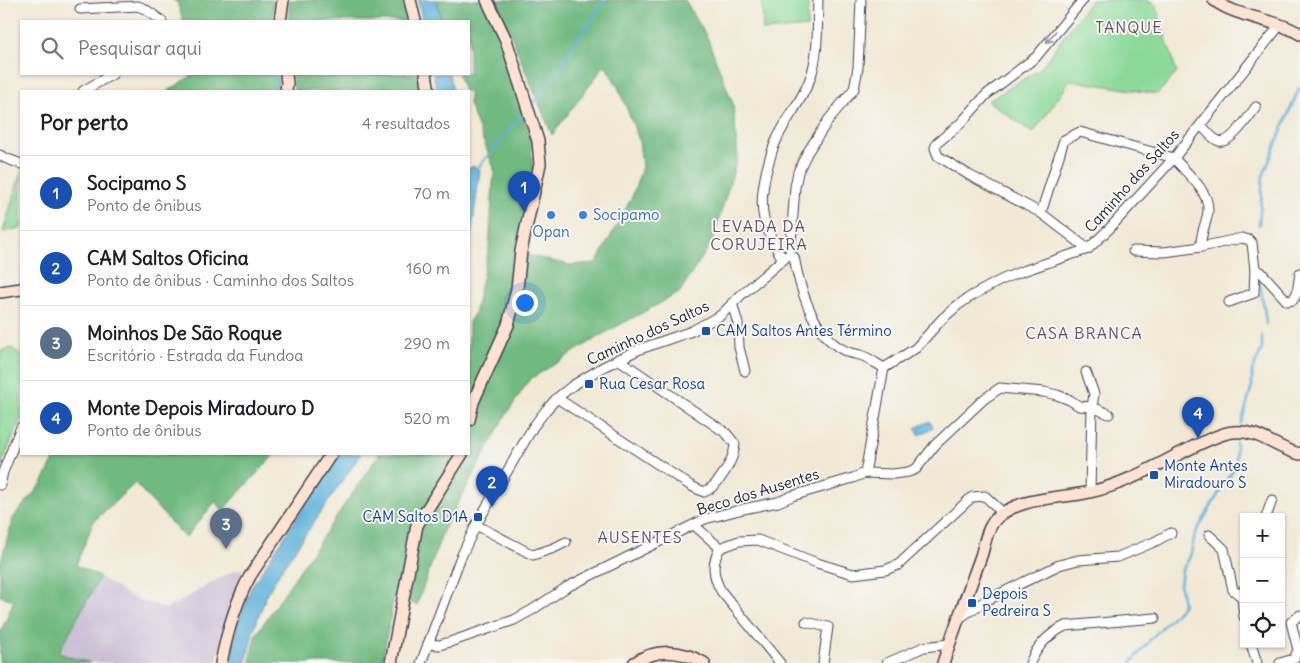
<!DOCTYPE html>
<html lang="pt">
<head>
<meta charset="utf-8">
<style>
	body { margin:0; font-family:Delius,sans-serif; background:#f6f6f6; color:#202124 }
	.controls { position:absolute; right:15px; bottom:15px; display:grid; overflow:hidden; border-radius:0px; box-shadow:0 1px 4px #0004 }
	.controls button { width:45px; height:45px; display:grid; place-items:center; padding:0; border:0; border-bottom:1px solid #e0e0e0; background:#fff; color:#202124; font:25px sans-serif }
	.you { position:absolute; left:524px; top:302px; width:18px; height:18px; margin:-12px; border:4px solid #fff; border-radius:50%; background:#1a73e8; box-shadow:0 0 0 8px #1a73e833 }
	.badge { display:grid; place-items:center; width:32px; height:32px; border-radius:50%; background:#0f766e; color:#fff; font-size:16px; font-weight:700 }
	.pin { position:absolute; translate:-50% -41px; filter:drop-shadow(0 1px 2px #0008) }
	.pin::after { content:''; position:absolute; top:26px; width:18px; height:15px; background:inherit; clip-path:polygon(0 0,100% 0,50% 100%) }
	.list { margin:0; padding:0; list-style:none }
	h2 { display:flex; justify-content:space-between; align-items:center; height:65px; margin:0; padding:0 20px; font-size:21px }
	h2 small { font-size:16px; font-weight:400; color:#757577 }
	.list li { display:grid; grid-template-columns:32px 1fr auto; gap:15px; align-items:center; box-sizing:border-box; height:75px; padding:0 20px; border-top:1px solid #e0e0e0 }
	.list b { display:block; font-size:19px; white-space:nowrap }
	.list p { margin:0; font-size:16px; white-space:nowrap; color:#757577 }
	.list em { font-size:16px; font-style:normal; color:#757577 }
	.icon { flex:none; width:28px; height:28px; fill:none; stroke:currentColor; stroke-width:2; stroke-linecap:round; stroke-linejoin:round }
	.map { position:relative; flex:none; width:1300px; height:663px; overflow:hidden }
	.search { position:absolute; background:#fff; box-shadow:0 1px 4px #0004; left:20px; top:20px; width:450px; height:55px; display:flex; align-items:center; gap:12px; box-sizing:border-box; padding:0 18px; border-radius:0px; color:#757577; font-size:19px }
	.panel { position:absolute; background:#fff; box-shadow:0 1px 4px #0004; left:20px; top:90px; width:450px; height:365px; border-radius:0px }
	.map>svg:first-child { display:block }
</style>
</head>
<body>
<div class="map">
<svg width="1300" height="663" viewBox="0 0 1300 663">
	<rect width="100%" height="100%" fill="#f6f6f2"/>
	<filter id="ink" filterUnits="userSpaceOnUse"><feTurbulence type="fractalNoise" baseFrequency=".02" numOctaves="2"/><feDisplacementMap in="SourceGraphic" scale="10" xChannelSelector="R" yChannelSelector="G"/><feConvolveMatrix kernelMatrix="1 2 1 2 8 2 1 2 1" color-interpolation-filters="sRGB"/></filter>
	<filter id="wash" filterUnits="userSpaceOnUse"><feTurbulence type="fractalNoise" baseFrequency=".0096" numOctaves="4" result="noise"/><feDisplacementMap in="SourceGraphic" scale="20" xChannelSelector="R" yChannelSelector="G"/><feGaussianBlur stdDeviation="1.12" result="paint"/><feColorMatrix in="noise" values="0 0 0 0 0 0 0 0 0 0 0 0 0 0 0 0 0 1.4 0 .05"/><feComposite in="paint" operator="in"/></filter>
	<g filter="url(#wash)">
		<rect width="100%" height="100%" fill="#f1e9d5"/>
		<polygon fill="#cbbfd5" points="243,569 232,600 216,663 90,663 58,654 100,577 127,595 166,609 233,571"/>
		<g fill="#8ad998" stroke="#567e6a">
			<polygon points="762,0 808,0 807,27 763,31"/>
			<polygon points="1091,0 1146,0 1156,5 1177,73 1157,94 1069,80 1064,90 1033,133 988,101 1040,69"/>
			<polygon points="21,171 21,228 3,232"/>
			<polygon points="12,348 21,355 21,419 0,467 0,351"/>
		</g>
		<g fill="#6fb980" stroke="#486e5e">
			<polygon points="173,0 273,0 273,21 183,21 177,2"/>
			<polygon points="289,0 402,0 407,21 289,21"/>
			<polygon points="437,0 481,0 498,30 531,141 533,180 518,253 570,265 596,263 632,197 642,167 639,140 619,89 605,65 552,135 496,0 685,0 707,37 733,104 738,156 712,242 679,293 603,334 529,380 503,420 443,531 417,605 394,596 382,663 250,663 255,636 379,454 469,454 469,322 474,314 489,247 494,168 469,104 469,91 464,91 458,74 469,74 469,21 441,21"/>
			<polygon points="194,74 277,74 278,84 275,91 168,91"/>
			<polygon points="292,74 419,74 423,91 294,91"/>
			<polygon points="57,454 275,454 223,510 215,502 185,538 135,483 94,521 76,565 100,577 58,653 90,663 0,663 0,634 14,600 0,596 0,565 13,518 42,483"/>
		</g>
		<g fill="#61b2dc" stroke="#426a8c">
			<polygon points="418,0 437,0 441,21 422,21"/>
			<polygon points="433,74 449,74 453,91 437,91"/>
			<polygon points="474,166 480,170 469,254 469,168"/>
			<polygon points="930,421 933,428 919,435 915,428"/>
			<polygon points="339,454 361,454 283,567 267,594 253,632 246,663 229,663 238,622 252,586"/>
		</g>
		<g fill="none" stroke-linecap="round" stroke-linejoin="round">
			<g stroke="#61b2dc" stroke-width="2.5">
				<polyline points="274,74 275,91"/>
				<polyline points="531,105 553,77 604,0"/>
				<polyline points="476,170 525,111"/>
				<polyline points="1259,225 1263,176 1299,88"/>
				<path d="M1260,280C1261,295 1265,309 1266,324"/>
				<polyline points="1241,424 1252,386 1252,371 1262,349 1262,336"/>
				<polyline points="1131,663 1151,639 1183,605 1180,585 1182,570 1190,557 1195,534 1223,486 1236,466 1236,442"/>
			</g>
		</g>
	</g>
	<g filter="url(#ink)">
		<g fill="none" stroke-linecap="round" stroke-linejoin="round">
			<g stroke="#414052" stroke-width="11">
				<g id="minor">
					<polyline points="1083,0 1036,57 986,95 961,123 937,143 935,148 938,156 969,175 1041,213 1088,249"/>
					<polyline points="80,9 138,6 145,9 162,21"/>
					<polyline points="83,91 113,74"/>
					<path d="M1201,125C1206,130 1212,139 1219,141C1230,145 1250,115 1256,107"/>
					<polyline points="0,155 5,158 21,164"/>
					<path d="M1174,158C1185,172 1208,189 1208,209C1208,222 1200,231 1201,247L1242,238L1249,240L1252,243L1255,269L1254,293L1229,302"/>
					<polyline points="1041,213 1064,140 1080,132 1174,158"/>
					<polyline points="1133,251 1164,252 1201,247"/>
					<path d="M790,255L794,257C800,289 814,339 848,352C853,354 858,354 863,356C870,359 877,364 884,368L916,348L942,319L958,305L973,295L1001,280L1020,272L1088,249L1109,229L1174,158L1280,25"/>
					<polyline points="790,255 795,187 798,172 807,153 829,119 854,89 858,68 861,0"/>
					<path d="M783,260C764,226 757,213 766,173C769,161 772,148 778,137C788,116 804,98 811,76C819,52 817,25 818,0"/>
					<polyline points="1255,269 1261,272 1287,301 1293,300 1297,293 1300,273"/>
					<polyline points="732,303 738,324 739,347 745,371"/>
					<polyline points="1086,372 1094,394 1092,407 1090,492"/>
					<path d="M557,398L691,486L704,492C719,486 734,460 735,444L726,433L618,359"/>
					<polyline points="865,473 884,368"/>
					<polyline points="0,485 3,472 21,427"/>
					<polyline points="1266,517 1272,500"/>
					<polyline points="476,525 533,555 554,548 566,542"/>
					<polyline points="694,525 720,548"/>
					<polyline points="1209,535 1224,549 1233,590 1242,597"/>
					<polyline points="720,548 739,541 758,540 817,563 853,574 885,570 898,565 972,497 985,496 1003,513"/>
					<path d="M720,548C711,564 713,576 721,591L780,663"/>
					<polyline points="1244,589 1242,597 1244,617"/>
					<polyline points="958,619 985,601 1059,565 1078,560 1118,557 1154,542 1171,533"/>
					<polyline points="806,622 828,627 823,663"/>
					<polyline points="428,644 439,645 450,642 514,620 532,610 567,587 705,519 743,509 778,502 792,496 853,478 865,473 893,474 908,472 916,469 935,445 984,399 1000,388 1044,392 1057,395 1070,400 1079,406 1092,407 1109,414"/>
					<polyline points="1251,644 1257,663"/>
					<polyline points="421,663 460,559 476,525 533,427 546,410 557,398 572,386 603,367 640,349 692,331 721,315 741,295 787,256 790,255"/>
					<polyline points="887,663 924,647 949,644"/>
					<path d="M1030,663C1037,646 1049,634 1065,626L1155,618"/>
					<polyline points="1280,663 1294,659 1298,650 1291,622 1300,615"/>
				</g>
			</g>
			<g stroke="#414052" stroke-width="14">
				<g id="secondary">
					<polyline points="410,0 415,21"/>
					<path d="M1214,0C1237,18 1274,18 1300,34"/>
					<polyline points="280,21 283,0"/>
					<polyline points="426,74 429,91"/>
					<polyline points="286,91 287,83 286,74"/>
					<polyline points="0,292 21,289"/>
					<polyline points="469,420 473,402 508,325 517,289 521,251 540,164 538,141 506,40 487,0"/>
					<path d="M221,663C227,633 235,603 250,576L331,454"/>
					<polyline points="391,663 417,525 462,454"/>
					<path d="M634,663C656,648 681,650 704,663"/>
					<path d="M943,663C955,627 968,592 981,556C985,544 986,531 994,521C1015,496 1062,499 1090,492C1122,485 1152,468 1181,453C1193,447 1219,433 1233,432C1259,429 1276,449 1300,454"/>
				</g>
			</g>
			<use href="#minor" stroke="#fff" stroke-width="9"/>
			<use href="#secondary" stroke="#fee3d2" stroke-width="11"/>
		</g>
		<defs><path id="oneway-shaft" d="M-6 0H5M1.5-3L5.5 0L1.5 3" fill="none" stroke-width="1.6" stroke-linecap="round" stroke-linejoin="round" transform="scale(1.25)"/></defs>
		<use stroke="#9c9ca7" href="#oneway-shaft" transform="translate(1051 37) rotate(129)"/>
	</g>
	<g fill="#3f7fe0" stroke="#f6f6f2" stroke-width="2">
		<circle cx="551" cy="215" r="5"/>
		<circle cx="583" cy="215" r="5"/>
	</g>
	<g fill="#1a4fb4" stroke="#f6f6f2" stroke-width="2">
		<rect x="701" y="326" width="10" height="10" rx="2.5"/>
		<rect x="584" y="379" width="10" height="10" rx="2.5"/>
		<rect x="1149" y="470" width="10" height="10" rx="2.5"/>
		<rect x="473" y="512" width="10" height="10" rx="2.5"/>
		<rect x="967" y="598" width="10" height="10" rx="2.5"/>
	</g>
	<g text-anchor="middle" stroke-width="4" stroke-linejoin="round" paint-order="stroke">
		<g font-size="15" fill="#22223b" stroke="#f6f6f2">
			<text transform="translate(1132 181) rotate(-48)" y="5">Caminho dos Saltos</text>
			<text transform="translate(648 333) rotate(-25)" y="5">Caminho dos Saltos</text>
			<text transform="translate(758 492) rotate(-17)" y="5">Beco dos Ausentes</text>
		</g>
		<g font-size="15" fill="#366cbe" stroke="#f6f6f2" text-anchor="start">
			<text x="593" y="220">Socipamo</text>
			<text x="551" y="237" text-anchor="middle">Opan</text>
		</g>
		<g font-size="15" fill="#164399" stroke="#f6f6f2" text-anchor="start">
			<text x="716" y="336">CAM Saltos Antes Término</text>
			<text x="599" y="389">Rua Cesar Rosa</text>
			<text x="1164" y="471">Monte Antes<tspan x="1164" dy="17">Miradouro S</tspan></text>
			<text x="468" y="522" text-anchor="end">CAM Saltos D1A</text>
			<text x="982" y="599">Depois<tspan x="982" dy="17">Pedreira S</tspan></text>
		</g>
		<g font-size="16" letter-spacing="1" fill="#685369" stroke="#f6f6f2">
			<text x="1129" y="33">TANQUE</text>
			<text x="759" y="232">LEVADA DA<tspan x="759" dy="18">CORUJEIRA</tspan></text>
			<text x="1084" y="339">CASA BRANCA</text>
			<text x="640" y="543">AUSENTES</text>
		</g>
	</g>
</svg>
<div class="controls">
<button>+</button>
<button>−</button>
<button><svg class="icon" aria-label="locate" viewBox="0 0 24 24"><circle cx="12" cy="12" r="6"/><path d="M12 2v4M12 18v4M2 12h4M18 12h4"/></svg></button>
</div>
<div class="you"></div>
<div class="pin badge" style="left:524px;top:212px;background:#1a4fb4">1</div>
<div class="pin badge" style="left:492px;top:507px;background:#1a4fb4">2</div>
<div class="pin badge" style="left:226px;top:549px;background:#5c6f8a">3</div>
<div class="pin badge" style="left:1198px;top:438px;background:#1a4fb4">4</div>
<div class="search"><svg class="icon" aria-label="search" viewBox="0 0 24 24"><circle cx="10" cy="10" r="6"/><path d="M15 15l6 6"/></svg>Pesquisar aqui</div>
<section class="panel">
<h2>Por perto<small>4 resultados</small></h2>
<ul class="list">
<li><span class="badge" style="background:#1a4fb4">1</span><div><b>Socipamo S</b><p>Ponto de ônibus</p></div><em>70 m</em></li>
<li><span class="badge" style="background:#1a4fb4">2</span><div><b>CAM Saltos Oficina</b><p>Ponto de ônibus · Caminho dos Saltos</p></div><em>160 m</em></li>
<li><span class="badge" style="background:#5c6f8a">3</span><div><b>Moinhos De São Roque</b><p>Escritório · Estrada da Fundoa</p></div><em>290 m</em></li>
<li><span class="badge" style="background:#1a4fb4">4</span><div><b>Monte Depois Miradouro D</b><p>Ponto de ônibus</p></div><em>520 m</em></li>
</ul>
</section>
</div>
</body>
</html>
